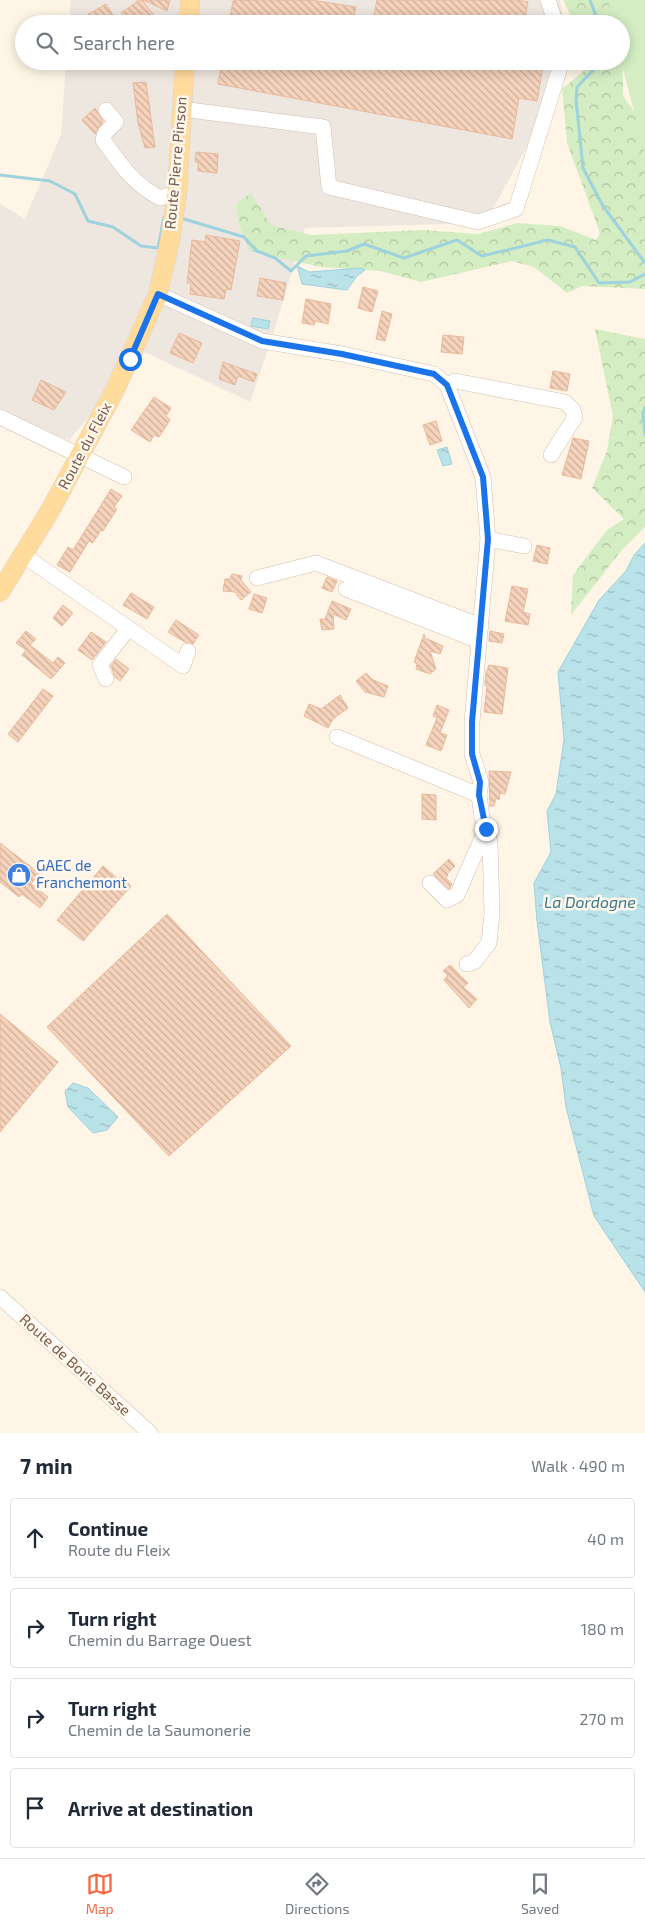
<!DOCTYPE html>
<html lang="en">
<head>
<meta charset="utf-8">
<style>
	body { margin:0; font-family:"Exo 2",sans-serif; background:#f6f6f7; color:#1f2937 }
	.stop { position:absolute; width:15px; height:15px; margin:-11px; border:4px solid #1a73e8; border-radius:50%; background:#fff }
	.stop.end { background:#1a73e8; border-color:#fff; box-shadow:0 1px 5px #0008 }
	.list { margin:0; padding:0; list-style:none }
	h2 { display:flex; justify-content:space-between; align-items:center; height:65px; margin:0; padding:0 20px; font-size:21px }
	h2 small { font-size:16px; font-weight:400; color:#747a83 }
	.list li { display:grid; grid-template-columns:32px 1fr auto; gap:15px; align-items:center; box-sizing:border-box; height:80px; margin:0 10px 10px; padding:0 10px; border:1px solid #e0e1e3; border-radius:5px }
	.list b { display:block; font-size:19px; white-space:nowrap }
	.list p { margin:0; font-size:16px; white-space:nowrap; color:#747a83 }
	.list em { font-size:16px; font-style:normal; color:#747a83 }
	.icon { flex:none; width:28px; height:28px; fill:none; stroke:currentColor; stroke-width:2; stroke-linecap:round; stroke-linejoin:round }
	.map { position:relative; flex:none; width:645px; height:1433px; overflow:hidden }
	.search { position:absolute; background:#fff; box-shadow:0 2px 12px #0003; left:15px; right:15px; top:15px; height:55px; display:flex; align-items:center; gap:12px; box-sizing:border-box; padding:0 18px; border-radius:28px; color:#747a83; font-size:19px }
	.sheet { height:425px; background:#fff }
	nav { display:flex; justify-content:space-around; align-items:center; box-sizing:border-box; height:70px; border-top:1px solid #e0e1e3; background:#fff; font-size:14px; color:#747a83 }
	nav a { display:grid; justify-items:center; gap:2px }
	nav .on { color:#f06a43 }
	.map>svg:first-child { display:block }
</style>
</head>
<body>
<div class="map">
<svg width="645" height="1433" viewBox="0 0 645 1433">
	<defs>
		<pattern id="forest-crowns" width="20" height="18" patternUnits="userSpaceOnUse" patternTransform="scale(1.25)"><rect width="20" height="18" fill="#d4edc3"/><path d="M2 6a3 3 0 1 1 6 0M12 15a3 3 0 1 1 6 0" fill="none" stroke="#b1c3a0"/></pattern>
		<pattern id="water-ripples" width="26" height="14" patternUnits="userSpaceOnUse" patternTransform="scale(1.25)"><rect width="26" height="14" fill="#b9e2e9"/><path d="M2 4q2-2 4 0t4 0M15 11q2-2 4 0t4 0" fill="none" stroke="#9bbabf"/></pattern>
		<pattern id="building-back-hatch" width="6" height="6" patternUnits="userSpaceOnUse" patternTransform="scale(1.25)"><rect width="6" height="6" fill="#f5d3bc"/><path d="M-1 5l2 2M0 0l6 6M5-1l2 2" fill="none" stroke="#cbae9b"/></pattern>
	</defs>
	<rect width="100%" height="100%" fill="#fef5e6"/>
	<g fill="#eee7e0">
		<polygon points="71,0 560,0 564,24 69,24"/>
		<polygon points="66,61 558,61 541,121 485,223 305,228 269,347 250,402 145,352 69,440 0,414 0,204 25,219 61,135"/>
	</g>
	<g fill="url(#forest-crowns)">
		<polygon points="563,0 622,0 623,96 645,126 645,289 582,286 567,293 534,267 512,261 421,282 380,271 321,267 249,251 239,224 236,204 251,193 271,225 311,235 423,230 478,234 518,223 560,226 596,240 600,233 567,143 562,89 592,64 591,61 621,61 621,24 575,24"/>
		<polygon points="595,329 645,339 645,527 621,551 571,615 573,575 607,530 624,519 592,488 607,451 613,416"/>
	</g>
	<polygon fill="#d4edc3" points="608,0 645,0 645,154 621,61 621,24 613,24"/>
	<g fill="url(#water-ripples)" stroke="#9ed2dc">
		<polygon points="297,266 309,272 361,268 365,270 357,276 347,290 302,284"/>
		<polygon points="253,318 270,321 268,329 251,326"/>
		<polygon points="447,447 452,464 443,466 437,450"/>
		<polygon points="645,543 645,1292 594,1216 566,1107 561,1068 550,1022 537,921 534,883 551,852 547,811 556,794 564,739 558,672 599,600 626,571 634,555"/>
		<polygon points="73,1083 88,1088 118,1117 107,1130 93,1133 68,1107 65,1091"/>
	</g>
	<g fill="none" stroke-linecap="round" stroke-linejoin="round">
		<g stroke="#9ed2dc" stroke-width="3">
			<polyline points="590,0 599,24"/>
			<polyline points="602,61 577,87 576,99 583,168 603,206 645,263"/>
			<polyline points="0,175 50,181 75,194 88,221 113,227 141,246 158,248 164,217"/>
			<polyline points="184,219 244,237 257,251 275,258 291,271 306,256 347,251 364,244 404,258 457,240 482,256 548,240 575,247 599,283 630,282 645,274"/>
			<polyline points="645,407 643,413 645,435"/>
		</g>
	</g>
	<g fill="url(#building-back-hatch)" stroke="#e9b99b">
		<polygon points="139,0 142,0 161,24 128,24 121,13"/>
		<polygon points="143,0 170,0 167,11"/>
		<polygon points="238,0 311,0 356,7 352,24 229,24 233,1"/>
		<polygon points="377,0 517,0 528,2 524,24 372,24"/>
		<polygon points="106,4 115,18 106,24 88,24 84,17"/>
		<polygon points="222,61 544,61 537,101 519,98 512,139 218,84"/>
		<polygon points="146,82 155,147 145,148 138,123 133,83"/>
		<polygon points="95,108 103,121 95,134 82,120"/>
		<polygon points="196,152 218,154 217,173 198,171 198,162 195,162"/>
		<polygon points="206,235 240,241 231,290 226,289 224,299 190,294 191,284 187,283 192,240 205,242"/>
		<polygon points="260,278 286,283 283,300 257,296"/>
		<polygon points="363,287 378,291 372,312 358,308"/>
		<polygon points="306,299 331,304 328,324 315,321 314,325 302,323"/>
		<polygon points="382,311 392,314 385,341 376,339"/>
		<polygon points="179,333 202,343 193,363 170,353"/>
		<polygon points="443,335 464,337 462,354 441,352"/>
		<polygon points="223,362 257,374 254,382 238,376 235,385 219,379"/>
		<polygon points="553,371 570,374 567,391 550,388"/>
		<polygon points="41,380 66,392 54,410 32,400"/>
		<polygon points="154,397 171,408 166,416 170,420 159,437 154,435 150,442 131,430"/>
		<polygon points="436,421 442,441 430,445 423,425"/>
		<polygon points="573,438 589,441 581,479 562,475"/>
		<polygon points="111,489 122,496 114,507 117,509 103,531 101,530 93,543 89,541 70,572 57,565 68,547 73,550"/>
		<polygon points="537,545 550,548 547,564 533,561"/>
		<polygon points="232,574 242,576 241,580 251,592 241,600 235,592 223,591 225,579 230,579"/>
		<polygon points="327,577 337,581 332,592 322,588"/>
		<polygon points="512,586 528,589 523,612 530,614 528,625 505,621"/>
		<polygon points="131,593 154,607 147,619 123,605"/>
		<polygon points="254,594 267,598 262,613 249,609"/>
		<polygon points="332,601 351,609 346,620 333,614 334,629 322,630 320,619 325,619"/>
		<polygon points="63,605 73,613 62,626 53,618"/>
		<polygon points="176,620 199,635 193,644 185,642 168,632"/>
		<polygon points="26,631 36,639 30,645 53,663 58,657 65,663 51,679 22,655 28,648 26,650 16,643"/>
		<polygon points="490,631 504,634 502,643 489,641"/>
		<polygon points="91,632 106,642 92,660 78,650"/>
		<polygon points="424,634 425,638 443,646 440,654 430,651 436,669 430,674 416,669 417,664 414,662"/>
		<polygon points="116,659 129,669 120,681 115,677 111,666"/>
		<polygon points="489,665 508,668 502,714 484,712 487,686 485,685 486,673"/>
		<polygon points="366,673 373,680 388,686 384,697 365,692 356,681"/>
		<polygon points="43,689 53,696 18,742 8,734"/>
		<polygon points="340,695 348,708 333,719 328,728 304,716 309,704 321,709"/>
		<polygon points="437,705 449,710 440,733 447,735 441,751 426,745 437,718 433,716"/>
		<polygon points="489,771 511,772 505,794 500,793 499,800 496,798 494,806 490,806"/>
		<polygon points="422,794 436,795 436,820 422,819"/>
		<polygon points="0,843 39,873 31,884 48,897 40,908 22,894 19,897 0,882"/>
		<polygon points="449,859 455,866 447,874 448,875 446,878 452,884 449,889 433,874"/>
		<polygon points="103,866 118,879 121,876 131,886 83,941 57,920"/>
		<polygon points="167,914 291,1046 169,1156 47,1027"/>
		<polygon points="450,965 468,983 463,987 477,999 469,1008 444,980 448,975 443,971"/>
		<polygon points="0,1014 58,1062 0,1132"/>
	</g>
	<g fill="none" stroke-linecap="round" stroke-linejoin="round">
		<g stroke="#d4beae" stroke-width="16">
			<g id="minor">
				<polyline points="548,0 556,24"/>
				<polyline points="181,109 323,127 329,187 478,222 516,209 562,61"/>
				<path d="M106,110L116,122L105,133L103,140C121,165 132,183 160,198L177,193"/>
				<polyline points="158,294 262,341 342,354 434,374 447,385"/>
				<polyline points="447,385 483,477 488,539 472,722 472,754 481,782 479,795 482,817 490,842 492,913 489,943 474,962 467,964"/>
				<polyline points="447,385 455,381 565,402 573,410 575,417 551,455"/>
				<polyline points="0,417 124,477"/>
				<polyline points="488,539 524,546"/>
				<polyline points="23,555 183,666 188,651"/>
				<polyline points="257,578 316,563 481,626"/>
				<polyline points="346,589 479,641"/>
				<polyline points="106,679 100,665 128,629"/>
				<polyline points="337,737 479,795"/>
				<polyline points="430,883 447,900 457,895 486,829"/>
				<polyline points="0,1297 150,1433"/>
			</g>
		</g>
		<g stroke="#dcd4cf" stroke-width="20">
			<g id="major">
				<polyline points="189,24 190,0"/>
				<polyline points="0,592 51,509 115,390 158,294 170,241 177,193 185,61"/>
			</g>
		</g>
		<use href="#minor" stroke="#fff" stroke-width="15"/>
		<use href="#major" stroke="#ffdb9c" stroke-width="19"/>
	</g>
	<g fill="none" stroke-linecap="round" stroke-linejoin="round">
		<polyline stroke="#1a73e8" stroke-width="6" points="130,359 158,294 262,341 342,354 434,374 447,385 483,477 488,539 472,722 472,754 480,782 479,795 486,829"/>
	</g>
	<defs>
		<g id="shop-disc" transform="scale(1.25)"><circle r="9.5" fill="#3f7fe0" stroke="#fff8ee"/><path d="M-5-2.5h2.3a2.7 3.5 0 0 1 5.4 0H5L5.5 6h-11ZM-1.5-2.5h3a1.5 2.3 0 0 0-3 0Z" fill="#fff"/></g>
	</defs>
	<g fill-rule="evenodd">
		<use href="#shop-disc" x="19" y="875"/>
	</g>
	<g text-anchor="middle" stroke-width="5" stroke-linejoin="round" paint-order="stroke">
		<g font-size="15" fill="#7a5a48" stroke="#fff8ee">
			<text transform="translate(176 163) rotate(-85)" y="5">Route Pierre Pinson</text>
			<text transform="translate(85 446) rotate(-62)" y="5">Route du Fleix</text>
			<text transform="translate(75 1365) rotate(42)" y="5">Route de Borie Basse</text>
		</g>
		<g font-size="15" fill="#366cbe" stroke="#fff8ee" text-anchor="start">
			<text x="36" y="871">GAEC de<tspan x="36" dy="17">Franchemont</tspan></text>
		</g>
		<g font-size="16" font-style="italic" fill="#3d7b87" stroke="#fff8ee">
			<text x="590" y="908">La Dordogne</text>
		</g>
	</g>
</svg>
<div class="stop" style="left:130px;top:359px"></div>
<div class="stop end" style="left:486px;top:829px"></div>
<div class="search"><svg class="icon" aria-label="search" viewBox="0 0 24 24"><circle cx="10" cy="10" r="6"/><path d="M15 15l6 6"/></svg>Search here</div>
</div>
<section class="sheet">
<h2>7 min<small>Walk · 490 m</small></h2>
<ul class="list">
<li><svg class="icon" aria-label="ahead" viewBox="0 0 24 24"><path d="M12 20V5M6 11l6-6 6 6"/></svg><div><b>Continue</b><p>Route du Fleix</p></div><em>40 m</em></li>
<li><svg class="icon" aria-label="right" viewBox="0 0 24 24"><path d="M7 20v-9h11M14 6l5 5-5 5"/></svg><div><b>Turn right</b><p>Chemin du Barrage Ouest</p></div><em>180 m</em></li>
<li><svg class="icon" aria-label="right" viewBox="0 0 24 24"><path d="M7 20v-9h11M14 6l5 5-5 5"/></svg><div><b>Turn right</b><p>Chemin de la Saumonerie</p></div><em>270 m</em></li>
<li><svg class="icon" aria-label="arrive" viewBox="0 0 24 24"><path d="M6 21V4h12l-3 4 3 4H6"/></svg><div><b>Arrive at destination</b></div></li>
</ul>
</section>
<nav>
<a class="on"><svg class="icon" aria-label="map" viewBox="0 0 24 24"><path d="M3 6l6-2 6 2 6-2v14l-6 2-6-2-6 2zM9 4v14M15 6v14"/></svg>Map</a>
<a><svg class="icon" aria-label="directions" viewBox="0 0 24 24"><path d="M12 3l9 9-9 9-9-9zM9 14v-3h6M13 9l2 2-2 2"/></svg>Directions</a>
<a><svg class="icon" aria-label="saved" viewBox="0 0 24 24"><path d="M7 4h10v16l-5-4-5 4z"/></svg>Saved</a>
</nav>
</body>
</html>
